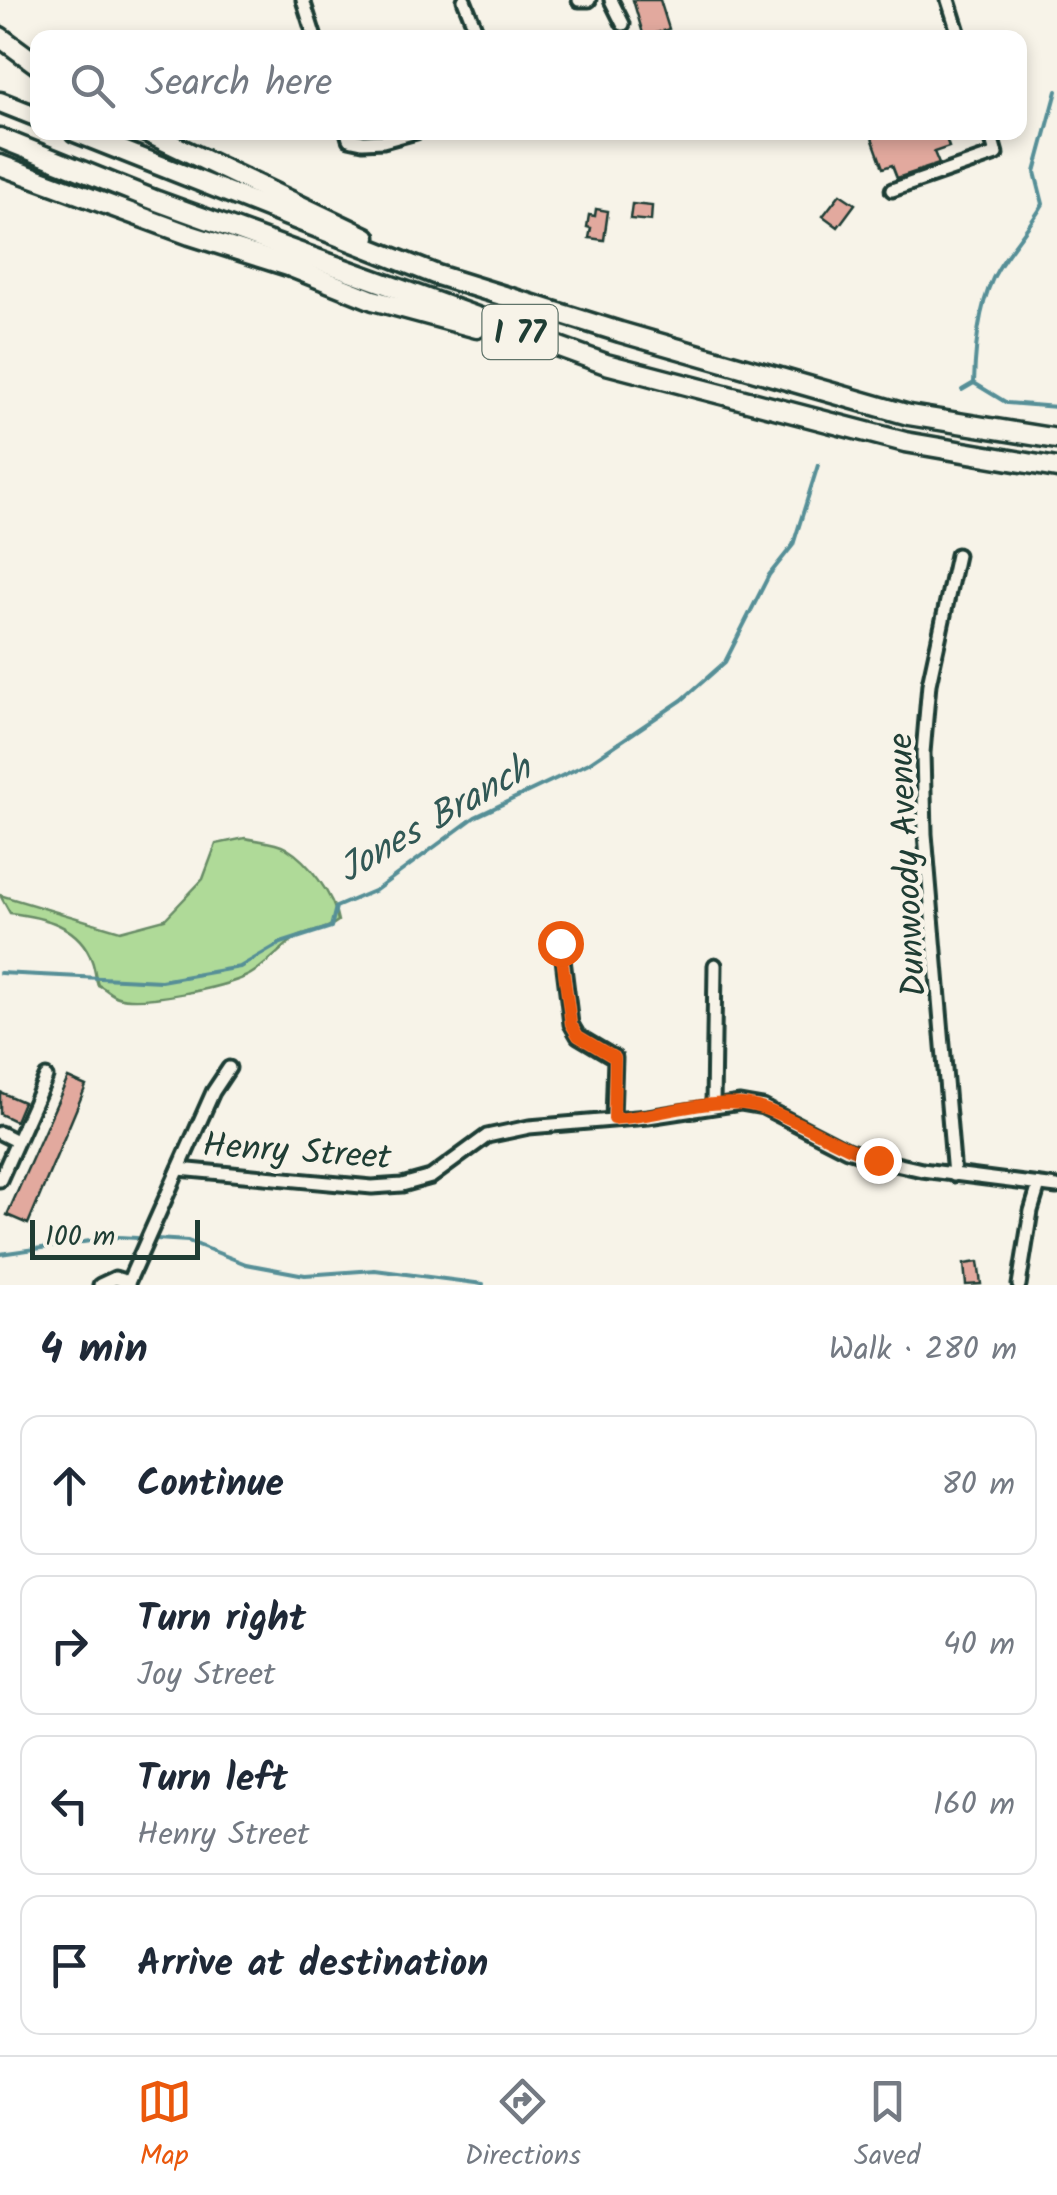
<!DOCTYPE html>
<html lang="en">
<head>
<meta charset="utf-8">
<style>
	body { margin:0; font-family:Kalam,sans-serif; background:#f6f6f7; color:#1f2937 }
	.scale { position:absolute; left:30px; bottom:25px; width:170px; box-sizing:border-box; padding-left:10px; border:5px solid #1f3d34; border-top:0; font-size:28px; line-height:35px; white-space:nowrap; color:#1f3d34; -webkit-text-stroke:8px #f7f3e8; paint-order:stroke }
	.stop { position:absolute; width:30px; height:30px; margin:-22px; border:8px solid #ea580c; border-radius:50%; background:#fff }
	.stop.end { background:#ea580c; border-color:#fff; box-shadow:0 2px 10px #0008 }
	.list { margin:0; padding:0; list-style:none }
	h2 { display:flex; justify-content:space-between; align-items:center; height:130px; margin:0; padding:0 40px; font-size:42px }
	h2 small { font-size:32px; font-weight:400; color:#747a83 }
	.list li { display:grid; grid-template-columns:65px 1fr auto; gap:30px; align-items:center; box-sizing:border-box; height:140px; margin:0 20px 20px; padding:0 20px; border:2px solid #e0e1e3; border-radius:20px }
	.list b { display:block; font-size:38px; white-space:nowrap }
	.list p { margin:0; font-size:32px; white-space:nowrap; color:#747a83 }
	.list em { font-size:32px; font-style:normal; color:#747a83 }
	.icon { flex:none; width:55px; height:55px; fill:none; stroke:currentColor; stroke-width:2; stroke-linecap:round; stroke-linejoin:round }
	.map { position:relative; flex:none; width:1057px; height:1285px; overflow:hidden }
	.search { position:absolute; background:#fff; box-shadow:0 5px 15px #0003; left:30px; right:30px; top:30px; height:110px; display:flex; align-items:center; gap:25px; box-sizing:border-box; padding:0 35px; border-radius:20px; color:#747a83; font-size:38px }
	.sheet { height:770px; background:#fff }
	nav { display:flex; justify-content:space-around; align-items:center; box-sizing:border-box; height:140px; border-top:2px solid #e0e1e3; background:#fff; font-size:28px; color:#747a83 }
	nav a { display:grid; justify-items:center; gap:5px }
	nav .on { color:#ea580c }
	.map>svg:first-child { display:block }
</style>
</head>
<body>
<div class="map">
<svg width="1057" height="1285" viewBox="0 0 1057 1285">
	<rect width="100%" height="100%" fill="#f7f3e8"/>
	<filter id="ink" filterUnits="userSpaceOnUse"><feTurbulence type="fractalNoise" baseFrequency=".01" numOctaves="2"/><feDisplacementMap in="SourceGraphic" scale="20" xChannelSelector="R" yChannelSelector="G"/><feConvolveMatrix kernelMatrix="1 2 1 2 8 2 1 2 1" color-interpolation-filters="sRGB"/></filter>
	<g filter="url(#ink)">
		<path fill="#afda98" stroke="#678c66" stroke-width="2.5" d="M245,838C257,841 275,842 286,848C308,861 334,895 338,921C326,931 310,931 296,938C281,947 266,967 247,976C224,987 142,1005 118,997C111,995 105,988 98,985C95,977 95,969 92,961C80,925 43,917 10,913L0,895L120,931L165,919L203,879L216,844Z"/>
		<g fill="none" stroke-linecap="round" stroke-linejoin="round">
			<g stroke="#568f97" stroke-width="4">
				<path d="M974,383C975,348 979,299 998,269C1012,246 1030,227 1043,204L1035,172L1057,91"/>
				<polyline points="974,383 1007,403 1057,407"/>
				<polyline points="962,390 974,383"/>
				<polyline points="0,973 161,981 240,967 281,943 331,927 336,907 376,890 475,817 589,763 682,700 725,662 769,575 793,545 818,465"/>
				<polyline points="156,1239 188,1241 246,1264 305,1275 375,1270 483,1284"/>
				<polyline points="0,1254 118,1237 137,1238"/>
			</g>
		</g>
		<g fill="#e2a99e" stroke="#1f3d34" stroke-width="2.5">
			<polygon points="633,0 660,0 669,29 644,37"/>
			<polygon points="870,132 944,132 949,147 934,152 939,164 897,178 892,165 883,168"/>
			<polygon points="840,194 855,204 838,227 823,216"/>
			<polygon points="632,204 652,206 651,221 630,219"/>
			<polygon points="596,209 608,211 604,240 589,238 591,228 587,227 589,215 595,216"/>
			<polygon points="68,1078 86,1086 28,1224 7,1215"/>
			<polygon points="0,1092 23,1102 15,1121 0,1114"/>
			<polygon points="978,1262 981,1284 966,1285 964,1264"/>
		</g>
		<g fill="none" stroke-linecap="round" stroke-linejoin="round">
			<g stroke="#1f3d34" stroke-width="19">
				<g id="minor">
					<polyline points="303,0 315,38"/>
					<polyline points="464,0 479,38"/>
					<polyline points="579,0 589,0"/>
					<polyline points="611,0 623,24"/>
					<polyline points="948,0 960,38"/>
					<polyline points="347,132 349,139 363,142 383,141 416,132"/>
					<polyline points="892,190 996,154 990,132"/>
					<polyline points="561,943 571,1024 578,1036 615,1058 613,1119"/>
					<polyline points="713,1106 715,965"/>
					<polyline points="0,1133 16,1141"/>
					<polyline points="179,1169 372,1187 402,1185 431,1177 487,1136 529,1127 648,1117 740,1103 763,1107 847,1150 878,1160 922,1170 1057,1187"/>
					<polyline points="954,1175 925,834 923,753 929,684 957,555"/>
					<polyline points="0,1180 46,1077"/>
					<polyline points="100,1285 115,1278 128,1282"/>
					<polyline points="127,1285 213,1092 229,1068"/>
					<polyline points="1019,1285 1031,1211 1039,1185"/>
				</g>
			</g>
			<g stroke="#1f3d34" stroke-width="25">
				<g id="highway">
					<polyline points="0,37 38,65"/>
					<polyline points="0,102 38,117"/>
					<polyline points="75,132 437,275 620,332 909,415 1057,439"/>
					<polyline points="146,132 366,237"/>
					<polyline points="0,138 157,201 606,364 905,442 1057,468"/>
					<polyline points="0,165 190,235 288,266 373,300 477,328"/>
				</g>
			</g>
			<use href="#minor" stroke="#f7f3e8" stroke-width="11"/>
			<use href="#highway" stroke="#f7f3e8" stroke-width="18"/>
		</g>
	</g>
	<g fill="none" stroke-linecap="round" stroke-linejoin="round" filter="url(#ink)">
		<path stroke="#ea580c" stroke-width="12" d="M560,943L571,1024L578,1036L615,1058L614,1119C656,1117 701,1099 743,1104C781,1108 837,1147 878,1160"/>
	</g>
	<g text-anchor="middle" stroke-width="9" stroke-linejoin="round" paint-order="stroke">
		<rect fill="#f7f3e8" stroke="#60746a" stroke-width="2.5" x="482.5" y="305" width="75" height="54" rx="8"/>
		<g font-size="32" font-weight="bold" fill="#1f3d34">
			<text x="520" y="343">I 77</text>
		</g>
		<g font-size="35" fill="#1f3d34" stroke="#f7f3e8">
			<text transform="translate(906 865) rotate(-93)" y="12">Dunwoody Avenue</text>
			<text transform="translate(297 1150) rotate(4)" y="12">Henry Street</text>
		</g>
		<g font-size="38" font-style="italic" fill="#315855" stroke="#f7f3e8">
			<text transform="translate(434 818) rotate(-30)" y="13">Jones Branch</text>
		</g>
	</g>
</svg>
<div class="scale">100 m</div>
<div class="stop" style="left:560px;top:943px"></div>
<div class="stop end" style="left:878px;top:1160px"></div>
<div class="search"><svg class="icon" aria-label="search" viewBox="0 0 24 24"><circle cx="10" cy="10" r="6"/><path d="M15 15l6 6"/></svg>Search here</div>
</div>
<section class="sheet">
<h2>4 min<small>Walk · 280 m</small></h2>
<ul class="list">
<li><svg class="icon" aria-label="ahead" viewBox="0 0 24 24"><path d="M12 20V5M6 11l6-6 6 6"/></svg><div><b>Continue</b></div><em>80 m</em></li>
<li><svg class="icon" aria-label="right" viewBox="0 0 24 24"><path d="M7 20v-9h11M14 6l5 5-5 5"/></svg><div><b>Turn right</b><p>Joy Street</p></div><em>40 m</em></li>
<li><svg class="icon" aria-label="left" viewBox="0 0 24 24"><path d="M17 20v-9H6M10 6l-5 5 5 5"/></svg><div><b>Turn left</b><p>Henry Street</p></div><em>160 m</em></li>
<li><svg class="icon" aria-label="arrive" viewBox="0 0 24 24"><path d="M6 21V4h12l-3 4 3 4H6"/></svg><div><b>Arrive at destination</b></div></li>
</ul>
</section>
<nav>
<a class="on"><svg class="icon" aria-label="map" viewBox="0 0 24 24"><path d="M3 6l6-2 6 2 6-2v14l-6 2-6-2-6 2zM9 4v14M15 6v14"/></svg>Map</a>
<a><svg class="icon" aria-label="directions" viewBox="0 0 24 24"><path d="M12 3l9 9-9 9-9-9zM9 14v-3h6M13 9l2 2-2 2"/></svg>Directions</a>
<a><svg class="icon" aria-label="saved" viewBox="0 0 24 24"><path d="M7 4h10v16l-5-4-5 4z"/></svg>Saved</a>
</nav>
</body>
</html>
